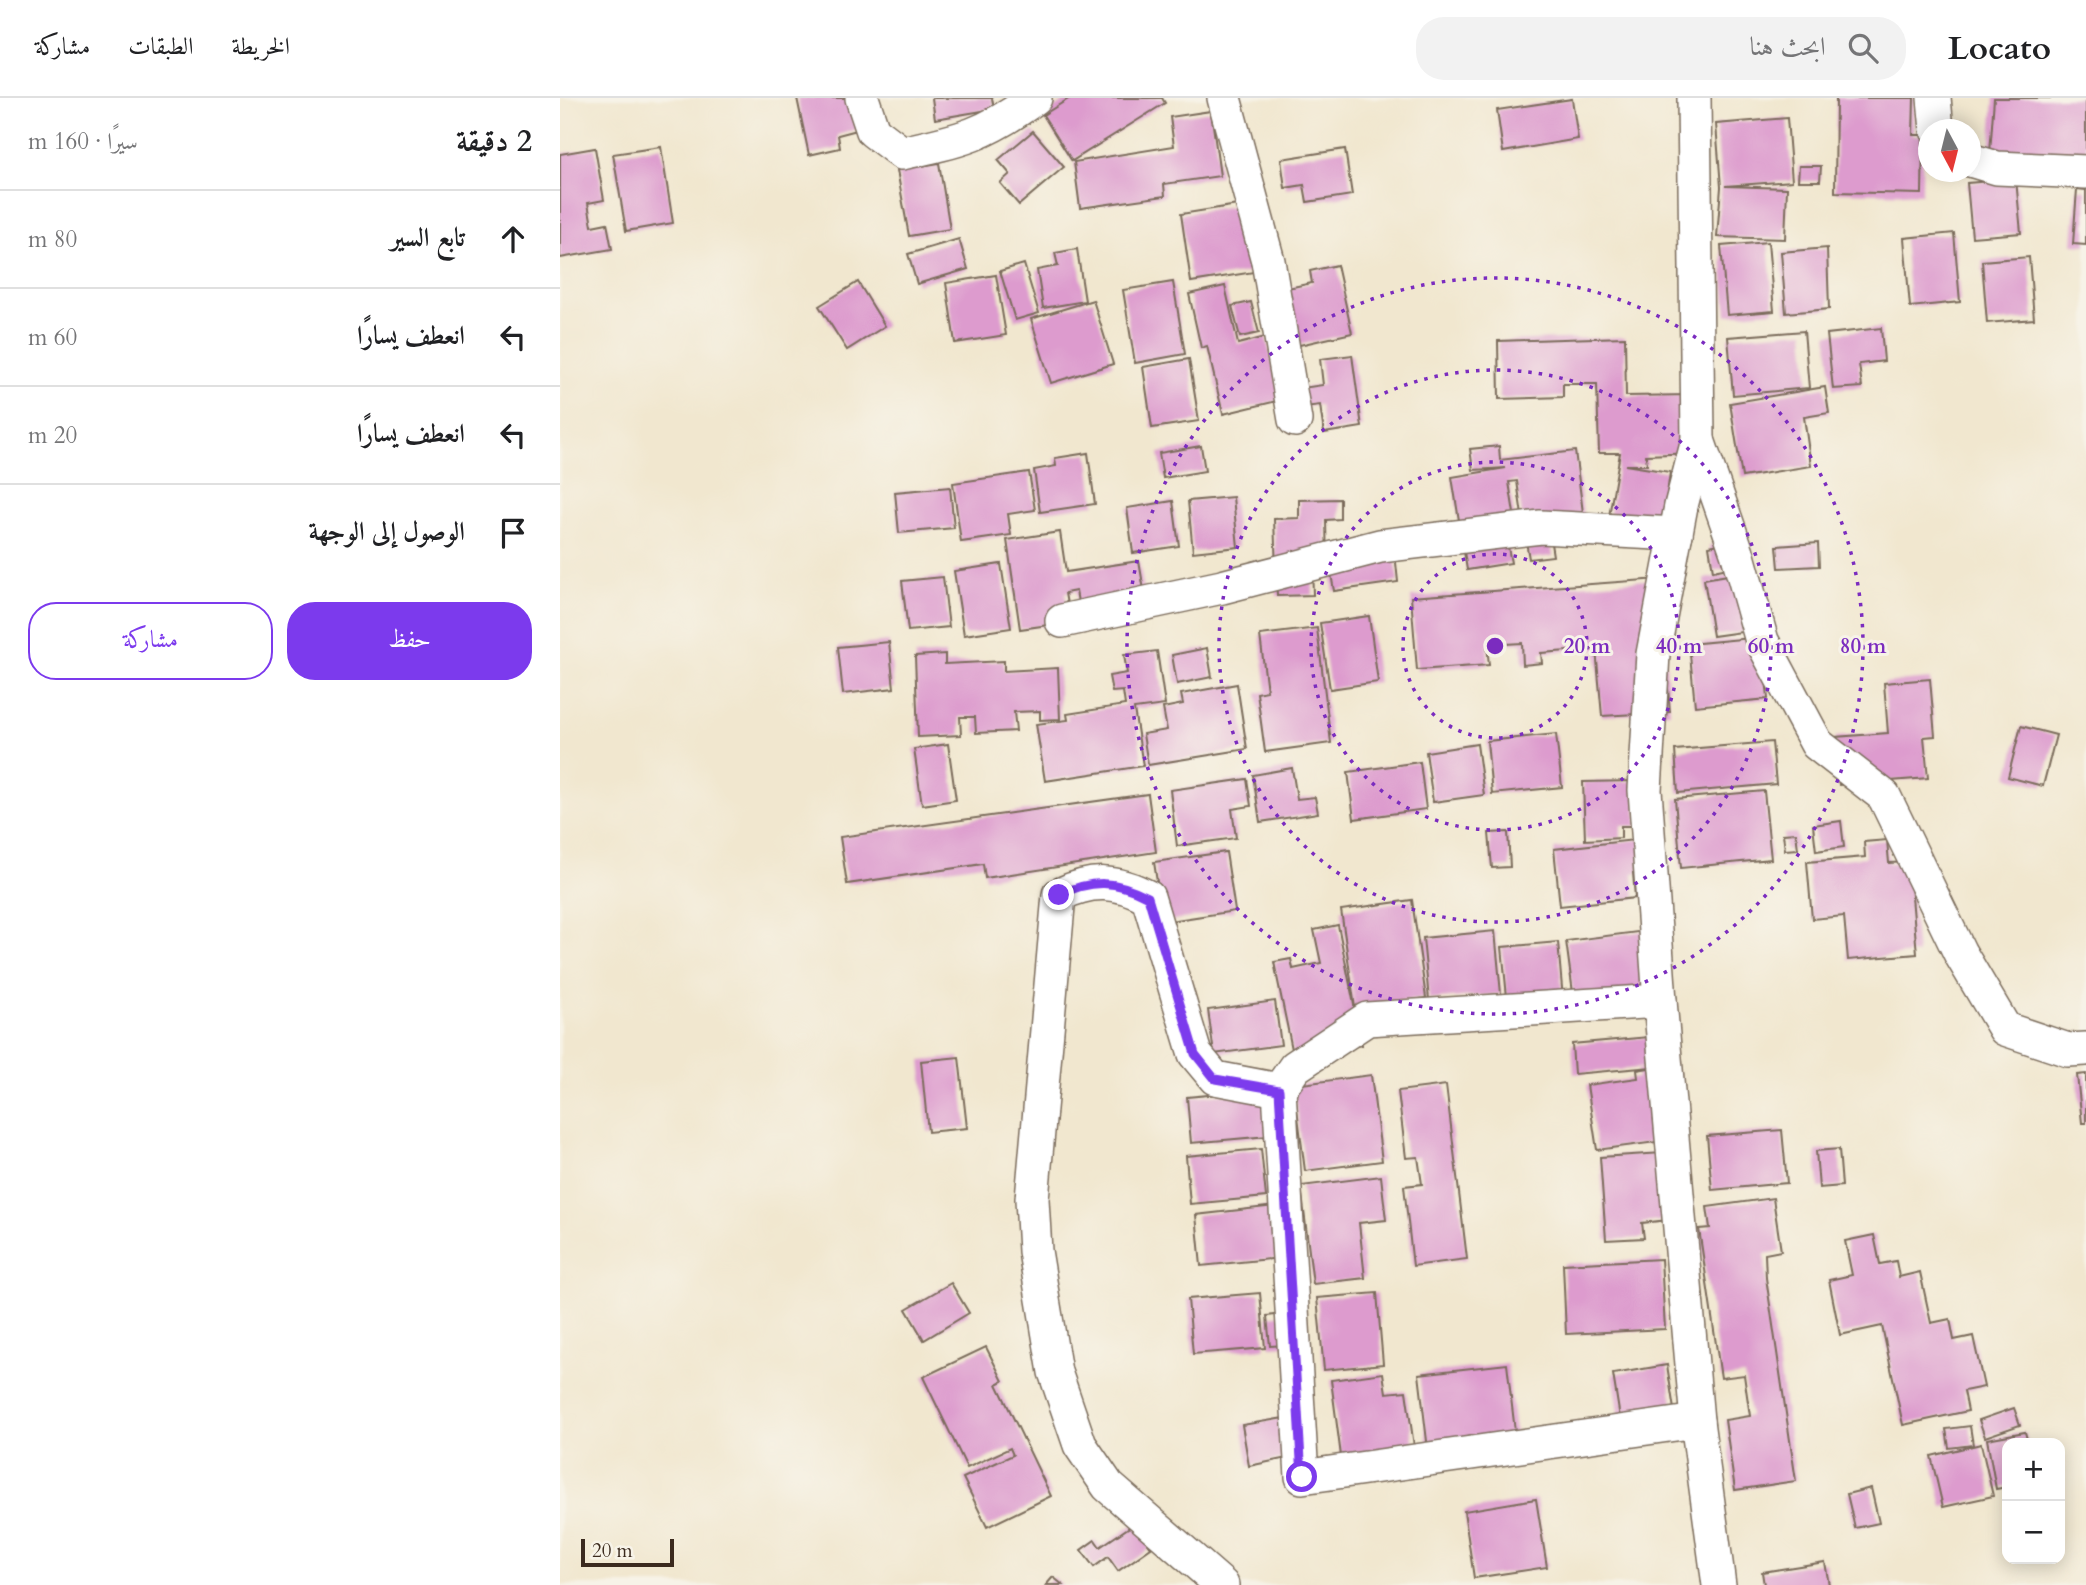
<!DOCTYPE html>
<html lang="ar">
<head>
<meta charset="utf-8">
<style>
	body { margin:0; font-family:Cardo,Amiri,serif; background:#f2f2f2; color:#202124; direction:rtl }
	.controls { position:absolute; right:21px; bottom:21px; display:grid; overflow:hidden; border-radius:14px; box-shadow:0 4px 18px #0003 }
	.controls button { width:63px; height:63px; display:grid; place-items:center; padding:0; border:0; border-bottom:2px solid #e0e0e0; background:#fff; color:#202124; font:35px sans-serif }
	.compass { position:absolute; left:1358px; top:21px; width:63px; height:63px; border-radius:50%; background:#fff; box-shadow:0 4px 18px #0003; rotate:173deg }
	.scale { position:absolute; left:21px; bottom:18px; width:93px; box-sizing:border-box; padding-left:7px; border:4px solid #3b2a1e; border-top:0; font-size:19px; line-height:24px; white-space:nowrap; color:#3b2a1e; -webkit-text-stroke:5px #f7f3e8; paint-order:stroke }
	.stop { position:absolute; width:21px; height:21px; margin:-16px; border:5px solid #7c3aed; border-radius:50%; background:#fff }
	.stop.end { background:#7c3aed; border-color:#fff; box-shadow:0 2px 7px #0008 }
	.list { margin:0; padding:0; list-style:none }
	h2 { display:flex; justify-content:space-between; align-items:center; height:91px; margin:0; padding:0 28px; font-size:30px }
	h2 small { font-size:23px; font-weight:400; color:#757577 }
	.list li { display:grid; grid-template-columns:46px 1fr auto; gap:21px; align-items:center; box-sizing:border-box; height:98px; padding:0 28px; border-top:2px solid #e0e0e0 }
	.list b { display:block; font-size:26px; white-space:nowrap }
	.list em { font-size:23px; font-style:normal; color:#757577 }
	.actions { display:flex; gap:14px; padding:21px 28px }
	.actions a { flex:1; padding:16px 0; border:2px solid #7c3aed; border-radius:28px; text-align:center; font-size:24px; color:#7c3aed }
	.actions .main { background:#7c3aed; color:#fff }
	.icon { flex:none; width:38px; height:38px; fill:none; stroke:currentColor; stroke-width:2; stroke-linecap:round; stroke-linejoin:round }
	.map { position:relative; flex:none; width:1526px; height:1487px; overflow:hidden; direction:ltr }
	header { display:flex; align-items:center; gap:42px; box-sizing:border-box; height:98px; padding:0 35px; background:#fff; border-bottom:2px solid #e0e0e0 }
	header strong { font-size:33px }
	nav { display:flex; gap:38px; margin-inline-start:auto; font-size:24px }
	.search { width:490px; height:63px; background:#f2f2f2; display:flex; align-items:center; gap:18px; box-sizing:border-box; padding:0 24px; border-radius:28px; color:#757577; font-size:26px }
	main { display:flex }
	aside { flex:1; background:#fff }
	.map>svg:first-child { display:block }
</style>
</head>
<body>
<header>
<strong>Locato</strong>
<div class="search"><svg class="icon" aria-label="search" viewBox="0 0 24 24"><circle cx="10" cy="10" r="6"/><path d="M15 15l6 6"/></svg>ابحث هنا</div>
<nav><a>الخريطة</a><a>الطبقات</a><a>مشاركة</a></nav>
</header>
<main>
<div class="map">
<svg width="1526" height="1487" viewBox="0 0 1526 1487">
	<rect width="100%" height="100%" fill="#f7f3e8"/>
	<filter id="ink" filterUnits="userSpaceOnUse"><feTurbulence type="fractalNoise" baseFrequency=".0143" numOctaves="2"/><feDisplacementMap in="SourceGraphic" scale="14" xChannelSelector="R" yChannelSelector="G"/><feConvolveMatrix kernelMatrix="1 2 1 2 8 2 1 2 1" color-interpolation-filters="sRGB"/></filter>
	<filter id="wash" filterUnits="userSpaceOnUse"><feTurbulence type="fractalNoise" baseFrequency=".00686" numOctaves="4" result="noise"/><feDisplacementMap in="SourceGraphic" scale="28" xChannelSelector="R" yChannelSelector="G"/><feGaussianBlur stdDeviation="1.57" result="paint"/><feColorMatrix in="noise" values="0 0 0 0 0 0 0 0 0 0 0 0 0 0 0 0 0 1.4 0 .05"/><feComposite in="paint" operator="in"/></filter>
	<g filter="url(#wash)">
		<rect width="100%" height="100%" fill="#f1e7cf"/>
		<g id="blocks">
			<g fill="#dd9bce">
				<polygon points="237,0 290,0 297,32 278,37 280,50 249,57"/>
				<polygon points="372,0 432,0 434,11 375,21"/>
				<polygon points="510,0 602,0 605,5 512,63 483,17"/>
				<polygon points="1276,0 1354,0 1353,37 1363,37 1362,96 1275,94"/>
				<polygon points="1434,0 1526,0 1526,62 1430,55"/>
				<polygon points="1012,1 1018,41 943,54 937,12"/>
				<polygon points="651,13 660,78 604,86 605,98 520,110 514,64 614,48 610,19"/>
				<polygon points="1227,20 1232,83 1165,88 1227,90 1225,141 1157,139 1161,89 1156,26"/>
				<polygon points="473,33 504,69 459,107 440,85 450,76 438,62"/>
				<polygon points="101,49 113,125 66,133 53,56"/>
				<polygon points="35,50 44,102 28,105 32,128 47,125 52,151 0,160 0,56"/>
				<polygon points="785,51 792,97 747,104 744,87 725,90 721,61"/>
				<polygon points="379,65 390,131 349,138 337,72"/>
				<polygon points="1239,68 1261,68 1260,83 1238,83"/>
				<polygon points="1456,81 1461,135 1412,139 1407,85"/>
				<polygon points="1517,91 1526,92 1526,147 1513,146"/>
				<polygon points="684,106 694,174 631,184 621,116"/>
				<polygon points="1394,135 1400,204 1350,209 1344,140"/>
				<polygon points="399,141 408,171 357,186 348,156"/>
				<polygon points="1208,144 1214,213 1167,217 1161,148"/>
				<polygon points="1267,150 1269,211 1226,215 1221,154"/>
				<polygon points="517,151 525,203 483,210 477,172 498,168 495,155"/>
				<polygon points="1469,159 1474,221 1427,225 1422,163"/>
				<polygon points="464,166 479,215 455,222 440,173"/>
				<polygon points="777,167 792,235 735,248 723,191 752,185 750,173"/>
				<polygon points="436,177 446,237 395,245 386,185"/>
				<polygon points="298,184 325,228 287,252 259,208"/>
				<polygon points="613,184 625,256 575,265 563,192"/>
				<polygon points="665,188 678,246 706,239 721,302 663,316 647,248 641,250 629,196"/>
				<polygon points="533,202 553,266 491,285 471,221"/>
				<polygon points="691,204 699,235 680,239 672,208"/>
				<polygon points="1321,230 1324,263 1299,266 1302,289 1273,291 1267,236"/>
				<polygon points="1244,233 1249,290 1173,297 1168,239"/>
				<polygon points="1065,239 1066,298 1132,297 1134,355 1086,357 1087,367 1065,367 1110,374 1100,449 1045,441 1060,355 1039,355 1037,286 1003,286 1003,299 939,301 938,243"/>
				<polygon points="792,257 802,329 764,335 760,307 745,309 742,290 763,287 760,261"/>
				<polygon points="629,261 639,323 592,330 583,269"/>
				<polygon points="1265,289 1269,315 1244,319 1251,368 1182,379 1170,305"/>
				<polygon points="641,348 645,373 603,380 599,355"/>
				<polygon points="939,348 940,362 1015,353 1025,430 965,438 957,383 949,384 959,447 948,449 951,465 907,472 892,379 946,370 913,372 910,351"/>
				<polygon points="528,355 535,406 480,414 474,372 496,368 495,360"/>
				<polygon points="469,374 475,412 448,416 451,437 401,444 393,385"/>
				<polygon points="390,389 394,430 339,435 335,394"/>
				<polygon points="673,399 678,449 633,454 628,403"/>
				<polygon points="780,401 780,421 766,422 767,466 752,466 753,497 717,498 714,421 739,420 739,402"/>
				<polygon points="613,403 619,448 573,455 567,410"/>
				<polygon points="500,434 506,474 579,463 588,516 522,526 516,493 505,495 510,524 460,531 447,442"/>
				<polygon points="990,439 993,458 969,461 966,443"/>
				<polygon points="1164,445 1168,470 1153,473 1149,448"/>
				<polygon points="1258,445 1259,468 1219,470 1217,448"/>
				<polygon points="835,455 838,484 774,493 769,464"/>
				<polygon points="441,466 451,530 404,537 394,473"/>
				<polygon points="1180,475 1189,533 1153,538 1144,481"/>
				<polygon points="383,479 389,529 348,533 342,483"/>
				<polygon points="1099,481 1110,614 1042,618 1036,551 981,555 982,565 963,567 962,545 927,547 929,567 857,572 851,499"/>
				<polygon points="809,518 818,584 770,591 760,525"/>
				<polygon points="757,530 771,645 705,654 697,595 707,593 700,537"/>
				<polygon points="1202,539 1208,601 1135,608 1129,546"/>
				<polygon points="329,544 334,590 283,596 278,549"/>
				<polygon points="647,550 652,579 617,586 612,557"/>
				<polygon points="597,553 605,607 574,611 583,668 485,683 476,626 508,622 507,616 565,607 563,593 552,594 549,578 567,575 564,557"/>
				<polygon points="385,556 385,566 444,563 444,573 498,570 500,621 480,622 480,613 454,614 456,633 416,635 415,619 400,619 401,637 358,639 355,558"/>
				<polygon points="1370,581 1375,638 1364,639 1368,680 1279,687 1275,639 1328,635 1324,585"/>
				<polygon points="677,586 687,651 588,667 583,636 607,632 603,610 623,606 621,596"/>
				<polygon points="1461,628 1496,637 1483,688 1448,679"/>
				<polygon points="996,636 1002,689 932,696 927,643"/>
				<polygon points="1212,644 1216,686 1118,695 1115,652"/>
				<polygon points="388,646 396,702 362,707 354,651"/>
				<polygon points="917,646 924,697 873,704 866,654"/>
				<polygon points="860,664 866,711 794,721 788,674"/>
				<polygon points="732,670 737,701 755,699 758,715 700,724 693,677"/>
				<polygon points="687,681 691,708 672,711 676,740 617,748 610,692"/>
				<polygon points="1075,683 1077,728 1061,728 1061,740 1025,742 1023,684"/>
				<polygon points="1204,693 1211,761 1121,770 1115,701"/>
				<polygon points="588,696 596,754 425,780 423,766 287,786 280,739"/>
				<polygon points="1281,723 1284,749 1256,753 1253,727"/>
				<polygon points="948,734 950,769 932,770 929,735"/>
				<polygon points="1236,735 1238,751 1225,752 1223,736"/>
				<polygon points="1083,741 1087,774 1073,775 1075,800 1000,808 994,751"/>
				<polygon points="1327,742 1329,765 1349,764 1357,856 1288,862 1284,818 1252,821 1247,764 1305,759 1304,744"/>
				<polygon points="666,754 675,813 603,824 594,764"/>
				<polygon points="852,802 866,900 795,910 781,812"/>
				<polygon points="778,827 802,947 734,961 714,864 731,861 733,871 761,865 754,832"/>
				<polygon points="935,833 941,896 869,902 863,840"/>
				<polygon points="1085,833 1095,906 1016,917 1006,843"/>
				<polygon points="998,844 1004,913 949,919 942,849"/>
				<polygon points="715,903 721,947 654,956 648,912"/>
				<polygon points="1100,938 1103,968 1014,976 1012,946"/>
				<polygon points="399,959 407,1030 368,1034 361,963"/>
				<polygon points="1101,968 1104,1043 1037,1052 1027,987 1078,980 1077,972"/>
				<polygon points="1526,976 1526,1025 1522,1025 1517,977"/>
				<polygon points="811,977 822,1063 745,1073 734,987"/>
				<polygon points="886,987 907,1161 853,1168 844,1088 862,1086 858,1059 846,1060 838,993"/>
				<polygon points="703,992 708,1038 631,1045 627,999"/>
				<polygon points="1222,1032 1227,1085 1152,1092 1147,1038"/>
				<polygon points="701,1051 706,1099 630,1106 626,1058"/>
				<polygon points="1279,1051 1282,1088 1259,1090 1256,1053"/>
				<polygon points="1103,1055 1108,1122 1082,1125 1084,1140 1046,1142 1040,1059"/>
				<polygon points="821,1078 826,1122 799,1125 805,1180 753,1186 741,1088"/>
				<polygon points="1213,1100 1221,1153 1205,1156 1206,1180 1236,1383 1175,1392 1165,1322 1190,1318 1184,1277 1161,1280 1139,1131 1150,1130 1147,1109"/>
				<polygon points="715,1108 721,1160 641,1168 636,1117"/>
				<polygon points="1314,1137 1320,1166 1336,1163 1339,1179 1360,1174 1371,1225 1390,1221 1394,1242 1413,1238 1424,1289 1404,1293 1408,1313 1343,1327 1322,1228 1280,1237 1269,1182 1292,1177 1285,1143"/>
				<polygon points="1101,1161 1105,1231 1006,1236 1003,1166"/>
				<polygon points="391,1185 409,1215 364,1242 346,1211"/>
				<polygon points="700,1195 705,1250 633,1256 628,1201"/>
				<polygon points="817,1195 823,1266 764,1272 757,1200"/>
				<polygon points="724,1216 726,1247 710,1248 707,1218"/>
				<polygon points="426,1249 443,1283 437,1286 491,1398 427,1429 403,1380 453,1357 450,1350 407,1370 363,1279"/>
				<polygon points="947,1266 957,1350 869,1360 859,1276"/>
				<polygon points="1107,1267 1118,1337 1064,1345 1053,1276"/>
				<polygon points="823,1275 826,1295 846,1293 854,1348 781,1358 771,1282"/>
				<polygon points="1454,1310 1460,1327 1425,1339 1419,1322"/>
				<polygon points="724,1320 732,1359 689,1368 682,1327"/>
				<polygon points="1410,1328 1413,1347 1389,1350 1386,1331"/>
				<polygon points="1465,1334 1468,1345 1447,1345 1447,1389 1436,1391 1427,1341"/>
				<polygon points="1421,1346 1433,1398 1383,1409 1371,1358"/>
				<polygon points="1311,1390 1319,1425 1295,1430 1287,1396"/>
				<polygon points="976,1401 987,1469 914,1480 904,1413"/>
				<polygon points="574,1426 591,1450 558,1473 548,1459 534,1469 521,1452 535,1442 540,1449"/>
				<polygon points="1265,1464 1269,1487 1204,1487 1202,1474"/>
				<polygon points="493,1479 503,1487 486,1487"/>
			</g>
		</g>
	</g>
	<g filter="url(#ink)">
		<use href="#blocks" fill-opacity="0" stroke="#7b6c5c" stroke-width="2"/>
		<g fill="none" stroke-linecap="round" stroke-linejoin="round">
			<g stroke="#7b6c5c" stroke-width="36">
				<g id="street">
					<path d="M302,0L313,33L342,55C402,42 425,37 475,0"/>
					<polyline points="664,0 708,163 735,322"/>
					<polyline points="1134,0 1138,342 1121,408 1093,556 1085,692 1100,903 1137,1323 1159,1487"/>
					<polyline points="1374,0 1377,32"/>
					<polyline points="1410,62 1437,70 1526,74"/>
					<polyline points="1138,342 1177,454 1202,543 1257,646 1324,698 1400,855 1445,931 1508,952 1526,951"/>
					<polyline points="502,523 662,489 820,448 981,429 1116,436"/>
					<polyline points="1100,903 807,921 735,969 719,992 742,1379 1137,1323"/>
					<path d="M662,1487L548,1388L520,1347L495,1274L475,1153L472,1101L499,797C532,781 556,782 588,799L635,956L655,980L719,992"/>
				</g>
			</g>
			<use href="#street" stroke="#fff" stroke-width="33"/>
		</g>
	</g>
	<g fill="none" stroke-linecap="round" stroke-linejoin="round" filter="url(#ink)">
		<path stroke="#7c3aed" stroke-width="9" d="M499,797C532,781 556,782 588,799L635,956L655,981L719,992L742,1379"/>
	</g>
	<g fill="none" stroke="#7b2cbf" stroke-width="3.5" stroke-dasharray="3.5 7">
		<circle cx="935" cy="548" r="92"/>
		<circle cx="935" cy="548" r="184"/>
		<circle cx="935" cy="548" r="276"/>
		<circle cx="935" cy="548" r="368"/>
	</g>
	<circle cx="935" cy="548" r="10" fill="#7b2cbf" stroke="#f7f3e8" stroke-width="3.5"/>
	<g font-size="21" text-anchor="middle" font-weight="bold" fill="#7b2cbf" stroke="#f7f3e8" stroke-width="6" stroke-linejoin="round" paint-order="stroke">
		<text x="1027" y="555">20 m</text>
		<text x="1119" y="555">40 m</text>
		<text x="1211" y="555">60 m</text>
		<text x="1303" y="555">80 m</text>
	</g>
</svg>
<div class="controls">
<button>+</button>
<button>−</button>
</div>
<svg class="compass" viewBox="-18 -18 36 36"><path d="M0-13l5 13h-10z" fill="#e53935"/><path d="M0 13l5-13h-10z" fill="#757577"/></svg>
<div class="scale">20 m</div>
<div class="stop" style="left:742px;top:1379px"></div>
<div class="stop end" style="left:499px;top:797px"></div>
</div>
<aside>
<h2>2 دقيقة<small>سيرًا · 160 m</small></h2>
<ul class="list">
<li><svg class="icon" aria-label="ahead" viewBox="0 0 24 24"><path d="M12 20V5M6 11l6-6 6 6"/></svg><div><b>تابع السير</b></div><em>80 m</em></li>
<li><svg class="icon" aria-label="left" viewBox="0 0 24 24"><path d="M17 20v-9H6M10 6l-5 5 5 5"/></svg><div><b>انعطف يسارًا</b></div><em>60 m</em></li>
<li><svg class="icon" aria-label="left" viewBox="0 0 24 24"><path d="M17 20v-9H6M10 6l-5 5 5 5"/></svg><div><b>انعطف يسارًا</b></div><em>20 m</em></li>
<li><svg class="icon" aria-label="arrive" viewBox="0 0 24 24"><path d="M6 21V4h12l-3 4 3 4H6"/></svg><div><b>الوصول إلى الوجهة</b></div></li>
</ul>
<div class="actions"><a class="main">حفظ</a><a>مشاركة</a></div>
</aside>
</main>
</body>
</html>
